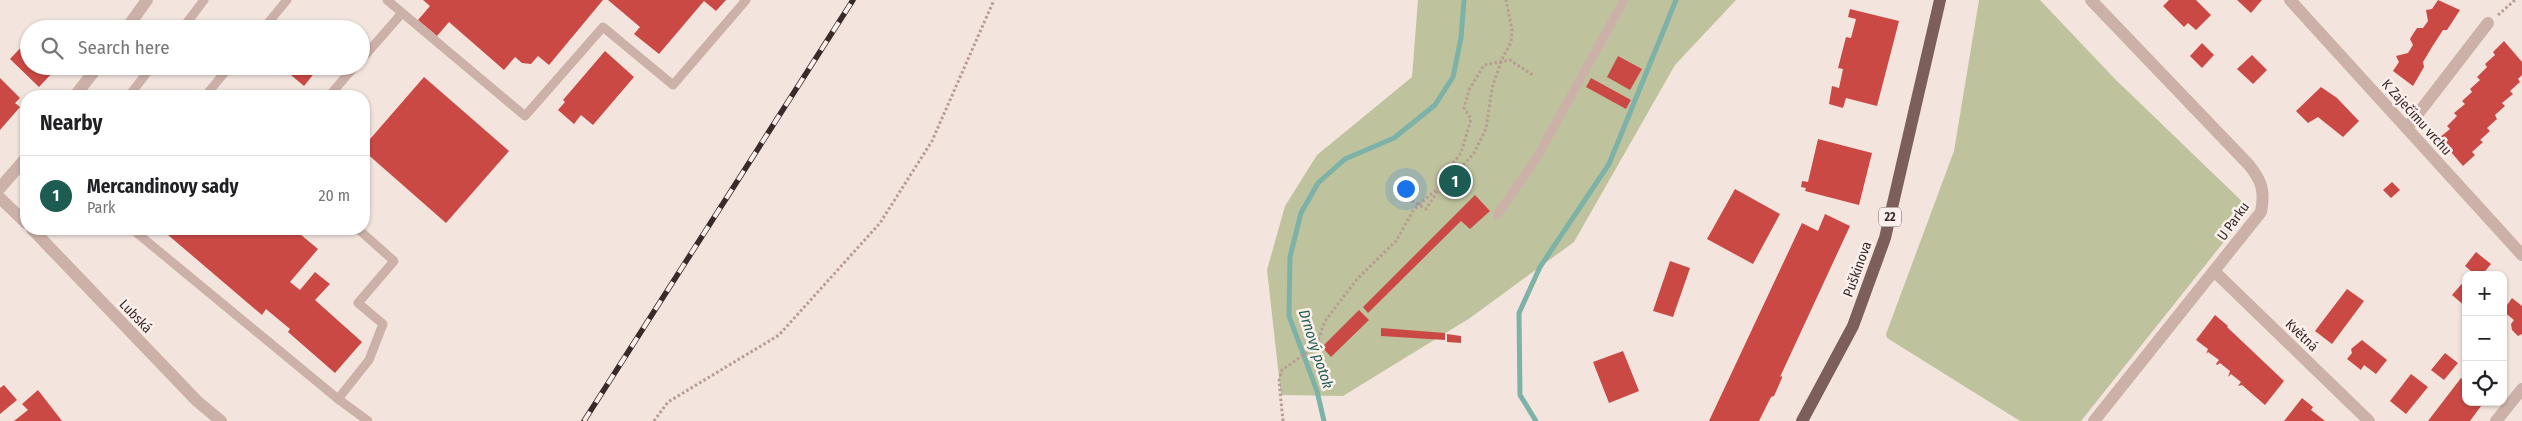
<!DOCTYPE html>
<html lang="en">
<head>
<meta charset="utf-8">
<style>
	body { margin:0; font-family:"Fira Sans Condensed",sans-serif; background:#f6f6f6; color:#202124 }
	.controls { position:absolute; right:15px; bottom:15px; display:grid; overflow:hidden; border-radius:10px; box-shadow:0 1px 4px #0004 }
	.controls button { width:45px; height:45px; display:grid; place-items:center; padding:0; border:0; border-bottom:1px solid #e0e0e0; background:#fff; color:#202124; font:25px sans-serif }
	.you { position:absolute; left:1405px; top:188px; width:18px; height:18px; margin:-12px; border:4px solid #fff; border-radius:50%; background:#1a73e8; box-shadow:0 0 0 8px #1a73e833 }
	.badge { display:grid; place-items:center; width:32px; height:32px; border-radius:50%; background:#1d5c53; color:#fff; font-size:16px; font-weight:700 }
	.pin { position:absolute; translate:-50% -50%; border:2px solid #fff; box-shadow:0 1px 5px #0006 }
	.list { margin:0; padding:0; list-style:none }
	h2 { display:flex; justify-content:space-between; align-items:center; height:65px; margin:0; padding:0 20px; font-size:21px }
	h2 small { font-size:16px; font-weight:400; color:#757577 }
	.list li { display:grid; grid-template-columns:32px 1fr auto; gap:15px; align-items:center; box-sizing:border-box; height:80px; padding:0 20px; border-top:1px solid #e0e0e0 }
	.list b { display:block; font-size:19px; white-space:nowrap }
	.list p { margin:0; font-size:16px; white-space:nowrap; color:#757577 }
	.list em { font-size:16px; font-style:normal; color:#757577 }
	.icon { flex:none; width:28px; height:28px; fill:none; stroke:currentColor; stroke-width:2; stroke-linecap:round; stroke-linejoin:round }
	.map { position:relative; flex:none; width:2522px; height:421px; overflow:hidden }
	.search { position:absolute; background:#fff; box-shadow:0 1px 4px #0004; left:20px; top:20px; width:350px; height:55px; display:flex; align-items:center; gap:12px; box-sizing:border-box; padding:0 18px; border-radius:28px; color:#757577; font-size:19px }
	.panel { position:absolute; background:#fff; box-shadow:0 1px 4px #0004; left:20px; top:90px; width:350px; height:145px; border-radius:20px }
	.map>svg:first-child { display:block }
</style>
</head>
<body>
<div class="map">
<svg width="2522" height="421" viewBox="0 0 2522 421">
	<rect width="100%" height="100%" fill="#f3e5de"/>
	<g fill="#bfc39d">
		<polygon points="1418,0 1736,0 1675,65 1574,242 1470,318 1343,396 1281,395 1267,270 1285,206 1317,155 1412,77"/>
		<polygon points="1979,0 2040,0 2115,79 2250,209 2081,421 2020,421 1887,338 1886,334 1954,151"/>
	</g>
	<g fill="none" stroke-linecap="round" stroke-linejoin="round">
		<g stroke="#7cb2a8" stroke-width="5">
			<polyline points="1324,421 1317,391 1289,316 1290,257 1301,213 1318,183 1345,159 1394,138 1435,105 1453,77 1461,38 1464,0"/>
			<polyline points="1536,421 1520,395 1519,313 1540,267 1609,164 1676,0"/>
		</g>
	</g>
	<g fill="#ca4945">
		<polygon points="423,0 603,0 549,65 538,56 531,64 522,63 515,57 504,70 449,22 437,36 418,20 430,6"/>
		<polygon points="608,0 726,0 716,11 704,1 659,54 634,34 640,27"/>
		<polygon points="2169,0 2196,0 2211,15 2196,30 2188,23 2184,27 2163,6"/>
		<polygon points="2237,0 2262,0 2251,13"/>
		<polygon points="2438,0 2460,10 2447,30 2443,30 2432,47 2423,62 2424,67 2413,86 2393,71 2399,62 2396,56 2408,53 2413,45 2410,39 2413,34 2417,28 2423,28 2428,21 2426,10 2432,9"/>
		<polygon points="1850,9 1899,21 1877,106 1846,98 1843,108 1829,104 1832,86 1839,88 1843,69 1838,68 1846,37 1851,38 1856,19 1848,17"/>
		<polygon points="2504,41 2522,62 2522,75 2518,79 2520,82 2510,91 2513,94 2502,103 2505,106 2495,115 2497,119 2487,128 2490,131 2480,140 2483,142 2472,152 2475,155 2463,166 2439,138 2450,129 2447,126 2457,116 2454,113 2465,104 2462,101 2472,92 2470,89 2480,80 2477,77 2487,67 2485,64 2495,55 2493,52"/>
		<polygon points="25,43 29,47 29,66 49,66 54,71 39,87 10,59"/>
		<polygon points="2202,43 2214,55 2202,68 2190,56"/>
		<polygon points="605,51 634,77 593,125 581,115 574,124 558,110 565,102 563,100"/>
		<polygon points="2252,55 2267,70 2253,84 2237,69"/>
		<polygon points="1618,56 1642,69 1630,90 1607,77"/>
		<polygon points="285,66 320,66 304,86 285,70"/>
		<polygon points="424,77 509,151 446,223 364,151 364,146"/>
		<polygon points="0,78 20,98 15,103 20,107 0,130"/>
		<polygon points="1591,78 1631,100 1626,109 1586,87"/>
		<polygon points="2321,87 2337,98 2359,121 2343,137 2318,117 2308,123 2296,111"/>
		<polygon points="1818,139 1872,153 1859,205 1805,191 1806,188 1801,187 1802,181 1808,182"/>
		<polygon points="2392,182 2400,190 2391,198 2383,190"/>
		<polygon points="1735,189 1780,214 1753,264 1707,239"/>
		<polygon points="1475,195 1490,211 1470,229 1461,221 1368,313 1363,307"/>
		<polygon points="1825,214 1850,226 1780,377 1782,376 1782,378 1774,396 1771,397 1759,421 1709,421 1802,223 1818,231"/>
		<polygon points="161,229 294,229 318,249 290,282 300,290 315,272 330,284 315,300 362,342 335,373 288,332 290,329 266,309 262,315"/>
		<polygon points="2476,252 2491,264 2482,275 2469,275 2472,272 2465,266"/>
		<polygon points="1670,261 1690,268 1673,317 1653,311"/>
		<polygon points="2466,279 2466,307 2452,295"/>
		<polygon points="2347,289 2364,301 2332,344 2315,331"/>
		<polygon points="2512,298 2522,306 2522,334 2518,336 2512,330 2511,324 2514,320 2503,311"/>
		<polygon points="1359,310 1369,320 1331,357 1322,347"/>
		<polygon points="2215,315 2228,326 2227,327 2284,381 2265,405 2242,385 2238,386 2241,382 2231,374 2228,377 2230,371 2220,363 2217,365 2216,364 2219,360 2208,352 2206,354 2208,349 2196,340"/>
		<polygon points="1381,328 1445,333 1445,340 1381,336"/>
		<polygon points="1447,334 1461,336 1461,343 1447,342"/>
		<polygon points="2362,340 2387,360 2376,374 2364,365 2361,370 2347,359 2352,353 2351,349"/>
		<polygon points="1623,351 1639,391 1609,403 1593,362"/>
		<polygon points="2445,353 2458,363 2444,380 2431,370"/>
		<polygon points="2411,374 2428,387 2406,414 2390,401"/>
		<polygon points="2461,378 2466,382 2466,402 2484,402 2470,421 2428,421"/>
		<polygon points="4,385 17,400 0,414 0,388"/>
		<polygon points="38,390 62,421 14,421 28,410 22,404"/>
		<polygon points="2302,398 2313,407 2311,410 2325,421 2284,421"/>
	</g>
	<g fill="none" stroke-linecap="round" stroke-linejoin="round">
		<g stroke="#b89b93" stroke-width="3" stroke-dasharray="2.5 2.5" stroke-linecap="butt">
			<polyline points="2498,15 2515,0"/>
			<polyline points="654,421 668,402 779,335 880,223 932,141 994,0"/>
			<polyline points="1283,421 1279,381 1282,370 1316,346 1325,321 1357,279 1396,241 1413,211 1431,194 1452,178 1474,153 1486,129 1492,88 1502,59 1511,42 1512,29 1506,0"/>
		</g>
		<g stroke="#ccb1a9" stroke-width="9">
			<polyline points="387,0 525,116 603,27 673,85 746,0"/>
			<polyline points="182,29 204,0"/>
			<polyline points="263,29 287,0"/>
			<polyline points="361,60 402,13"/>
			<polyline points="129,96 152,66"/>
			<polyline points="207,96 206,95 230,66"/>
			<polyline points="329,96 355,66"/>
			<polyline points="1497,215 1537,157 1624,0"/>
			<polyline points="132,229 338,399 368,421"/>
			<polyline points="338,399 369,360 383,324 358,303 394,261 358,229"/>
		</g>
		<g stroke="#ccb1a9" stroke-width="12">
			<path d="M2091,0L2249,165C2262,181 2265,191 2261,212L2094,421"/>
			<polyline points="2290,0 2522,255"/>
			<polyline points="2407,128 2488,23"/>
			<polyline points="0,198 26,223"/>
			<polyline points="32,229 197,401 221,421"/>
			<polyline points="2214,271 2369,421"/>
			<polyline points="2496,421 2522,389"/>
		</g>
		<g stroke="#ccb1a9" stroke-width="12">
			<polyline points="126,29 147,0"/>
			<polyline points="75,96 98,66"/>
			<polyline points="0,188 26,158"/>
		</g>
		<polyline stroke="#7c5e5a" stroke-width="12" points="1802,421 1853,326 1885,238 1940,0"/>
		<g stroke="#392b29" stroke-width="5.5">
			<polyline id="rail" points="584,421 853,0"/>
		</g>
		<use href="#rail" stroke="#fbf0eb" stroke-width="4" stroke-dasharray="11" stroke-linecap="butt"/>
		<polyline stroke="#b89b93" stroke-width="3" stroke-dasharray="2.5 2.5" stroke-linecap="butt" points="1399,193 1426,209 1437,192 1444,174 1461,153 1471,119 1464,108 1469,90 1484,65 1510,60 1533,75"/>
	</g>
	<g text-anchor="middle" stroke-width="5" stroke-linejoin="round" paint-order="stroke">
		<rect fill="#fbf0eb" stroke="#736663" stroke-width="1" x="1879" y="207.5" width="22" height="19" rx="4"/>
		<g font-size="12" font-weight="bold" fill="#392b29">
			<text x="1890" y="221">22</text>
		</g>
		<g font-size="14" fill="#392b29" stroke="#fbf0eb">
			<text transform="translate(2417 117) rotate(48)" y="5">K Zaječímu vrchu</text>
			<text transform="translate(2233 221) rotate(-54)" y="5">U Parku</text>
			<text transform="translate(1857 269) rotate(-70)" y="5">Puškinova</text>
			<text transform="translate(136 316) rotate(46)" y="5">Lubská</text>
			<text transform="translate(2302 335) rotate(44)" y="5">Květná</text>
		</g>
		<g font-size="15" font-style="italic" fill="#1d5c53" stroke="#fbf0eb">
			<text transform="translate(1316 349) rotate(72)" y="5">Drnový potok</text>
		</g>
	</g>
</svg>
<div class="controls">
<button>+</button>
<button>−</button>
<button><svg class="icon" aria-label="locate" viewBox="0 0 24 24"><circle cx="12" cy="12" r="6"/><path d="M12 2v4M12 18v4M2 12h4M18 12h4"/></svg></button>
</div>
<div class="you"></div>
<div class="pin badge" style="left:1455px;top:181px">1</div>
<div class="search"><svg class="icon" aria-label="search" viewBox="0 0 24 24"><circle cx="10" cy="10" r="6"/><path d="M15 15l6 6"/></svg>Search here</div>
<section class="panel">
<h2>Nearby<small></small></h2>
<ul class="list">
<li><span class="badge">1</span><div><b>Mercandinovy sady</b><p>Park</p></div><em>20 m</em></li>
</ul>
</section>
</div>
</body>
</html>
